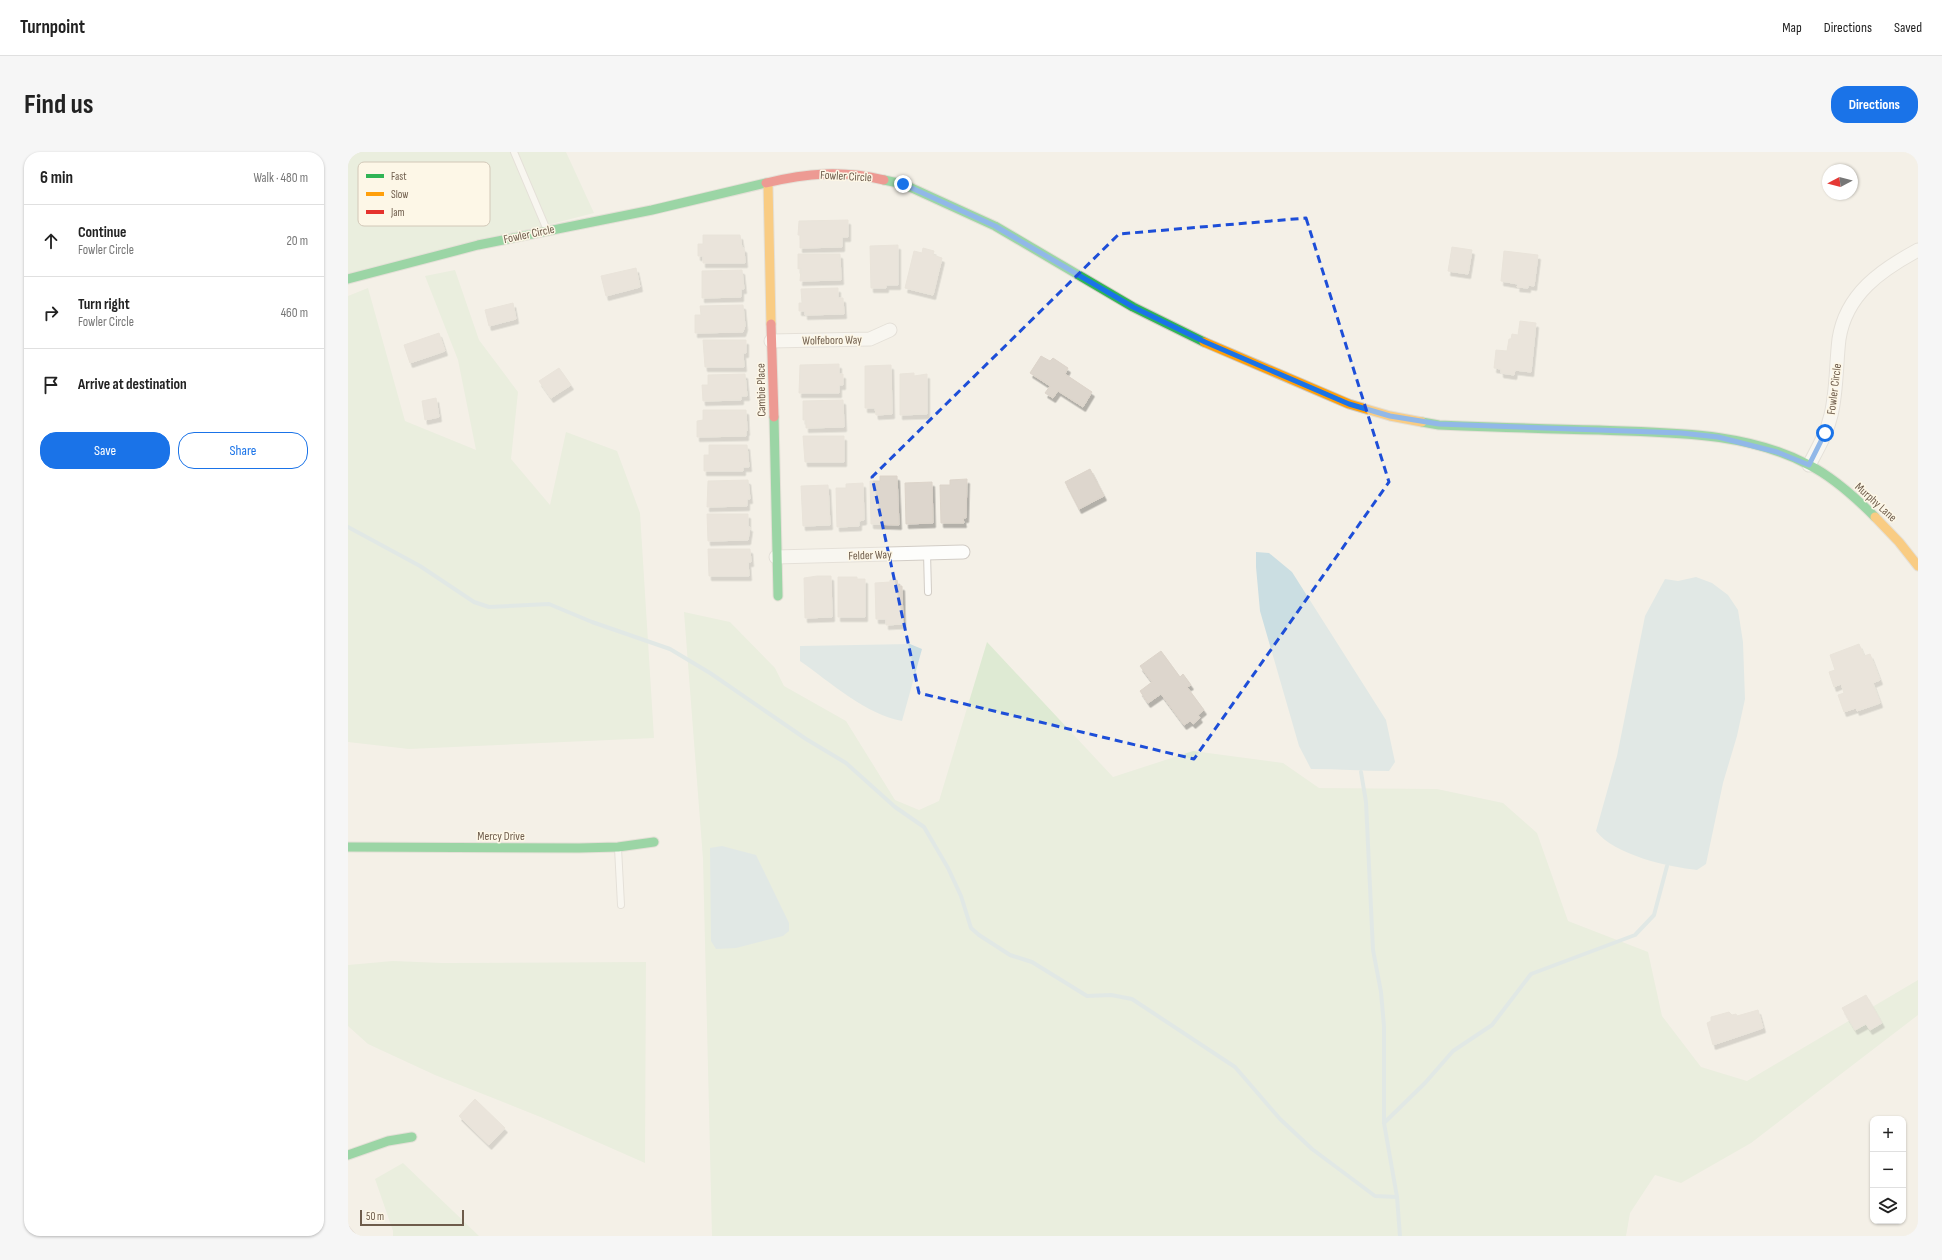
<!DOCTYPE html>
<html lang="en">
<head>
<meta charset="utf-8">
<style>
	body { margin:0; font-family:"Sofia Sans Condensed",sans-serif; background:#f6f6f6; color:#222 }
	.controls { position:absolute; right:12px; bottom:12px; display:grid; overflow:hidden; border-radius:8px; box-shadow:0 1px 3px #0004 }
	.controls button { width:36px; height:36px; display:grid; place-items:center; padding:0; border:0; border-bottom:1px solid #e0e0e0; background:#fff; color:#222; font:20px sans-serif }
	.compass { position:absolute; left:1474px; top:12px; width:36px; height:36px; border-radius:50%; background:#fff; box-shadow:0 1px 3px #0004; rotate:263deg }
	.scale { position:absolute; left:12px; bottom:10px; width:104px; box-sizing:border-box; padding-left:4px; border:2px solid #6e5c4b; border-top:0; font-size:11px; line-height:14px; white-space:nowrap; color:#6e5c4b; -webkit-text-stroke:3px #fdf7e7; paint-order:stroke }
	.stop { position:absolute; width:12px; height:12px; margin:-9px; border:3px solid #1a73e8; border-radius:50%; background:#fff }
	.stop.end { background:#1a73e8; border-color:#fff; box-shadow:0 1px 4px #0008 }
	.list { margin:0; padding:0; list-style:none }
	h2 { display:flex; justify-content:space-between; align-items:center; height:52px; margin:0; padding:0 16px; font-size:17px }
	h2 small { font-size:13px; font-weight:400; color:#767676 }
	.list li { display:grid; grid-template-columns:26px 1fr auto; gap:12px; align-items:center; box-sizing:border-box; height:72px; padding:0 16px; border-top:1px solid #e0e0e0 }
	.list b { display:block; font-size:15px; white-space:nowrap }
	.list p { margin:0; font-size:13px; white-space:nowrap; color:#767676 }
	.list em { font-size:13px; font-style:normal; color:#767676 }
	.actions { display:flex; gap:8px; padding:12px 16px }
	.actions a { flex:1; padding:9px 0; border:1px solid #1a73e8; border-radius:16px; text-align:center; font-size:14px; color:#1a73e8 }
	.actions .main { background:#1a73e8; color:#fff }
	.icon { flex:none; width:22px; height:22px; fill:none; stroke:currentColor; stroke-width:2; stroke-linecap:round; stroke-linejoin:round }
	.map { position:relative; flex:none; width:1570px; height:1084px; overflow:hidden; border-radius:16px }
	header { display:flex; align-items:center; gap:24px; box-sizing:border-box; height:56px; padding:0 20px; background:#fff; border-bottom:1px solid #e0e0e0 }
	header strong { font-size:19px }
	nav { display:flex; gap:22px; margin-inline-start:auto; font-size:14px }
	.intro { display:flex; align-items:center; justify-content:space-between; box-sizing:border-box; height:96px; padding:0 24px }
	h1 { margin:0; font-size:28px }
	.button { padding:10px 18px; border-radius:16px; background:#1a73e8; color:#fff; font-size:14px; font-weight:700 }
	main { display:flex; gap:24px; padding:0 24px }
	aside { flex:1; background:#fff; border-radius:16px; box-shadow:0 1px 3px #0004 }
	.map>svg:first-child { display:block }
</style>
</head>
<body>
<header>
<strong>Turnpoint</strong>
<nav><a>Map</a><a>Directions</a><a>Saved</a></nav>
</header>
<div class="intro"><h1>Find us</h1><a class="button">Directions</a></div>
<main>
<aside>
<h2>6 min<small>Walk · 480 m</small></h2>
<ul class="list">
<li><svg class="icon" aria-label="ahead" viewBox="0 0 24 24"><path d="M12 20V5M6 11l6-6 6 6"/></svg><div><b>Continue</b><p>Fowler Circle</p></div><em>20 m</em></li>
<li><svg class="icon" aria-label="right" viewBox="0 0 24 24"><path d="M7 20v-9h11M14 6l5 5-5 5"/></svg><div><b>Turn right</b><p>Fowler Circle</p></div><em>460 m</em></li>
<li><svg class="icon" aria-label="arrive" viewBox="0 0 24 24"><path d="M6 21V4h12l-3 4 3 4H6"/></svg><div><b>Arrive at destination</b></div></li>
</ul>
<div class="actions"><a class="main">Save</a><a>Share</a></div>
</aside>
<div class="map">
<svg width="1570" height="1084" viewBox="0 0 1570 1084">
	<defs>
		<filter id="shadow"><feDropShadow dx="2.5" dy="4.5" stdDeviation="0" flood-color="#0004"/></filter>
	</defs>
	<rect width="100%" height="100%" fill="#f4f0e7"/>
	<g fill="#deead3">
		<polygon points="0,0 218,0 246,61 0,124"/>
		<polygon points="107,118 131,188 170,240 163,307 202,353 218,280 269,299 292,361 306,586 61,597 0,590 0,144 20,136 57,269 128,298 110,208 77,124"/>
		<polygon points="336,460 382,470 427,516 436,534 498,569 547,648 571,658 591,649 639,490 765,625 845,599 935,611 971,636 1089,637 1155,651 1189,681 1220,769 1300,800 1314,864 1353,915 1399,929 1570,828 1570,863 1403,991 1333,1031 1307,1023 1282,1061 1278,1084 364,1084 355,707"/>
		<polygon points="45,809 94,811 298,810 297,1011 195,966 87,923 20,892 0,874 0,813"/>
		<polygon points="55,1011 131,1084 45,1084 45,1079 27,1027"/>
	</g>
	<g fill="#cbdee2">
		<path d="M908,400L921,401L944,420L1038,568L1047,610L1041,619C1015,619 989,617 963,617L951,594L912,459L908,415Z"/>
		<path d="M1348,425L1364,431L1380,443L1390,458L1395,490L1397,547L1389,584L1375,631L1358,712L1349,718C1321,715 1266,703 1248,679L1269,604L1297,464L1317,427L1330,429Z"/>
		<path d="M562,492L574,497L554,569C519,563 482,530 452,509V494Z"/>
		<polygon points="374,694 408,703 441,771 441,779 435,784 388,796 368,797 363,789 362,696"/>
	</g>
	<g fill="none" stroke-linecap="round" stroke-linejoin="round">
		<g stroke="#cbdee2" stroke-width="4">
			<polyline points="0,375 72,414 126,450 141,455 201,452 244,470 322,497 362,521 458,587 498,611 547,655 576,675 600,716 613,744 623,776 631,783 662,803 684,810 739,844 763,843 784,847 887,915 932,967 964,997 1027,1044 1049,1045"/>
			<polyline points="1013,620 1018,650 1025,798 1033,840 1036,874 1036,971 1049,1045 1052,1084"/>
			<polyline points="1036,971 1077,931 1105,899 1144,873 1183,822 1287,783 1306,763 1319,714"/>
		</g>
	</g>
	<g fill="#ddd6cd" stroke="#dcd4ca" filter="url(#shadow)">
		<polygon points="500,68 500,85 494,85 494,95 452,96 452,83 450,83 451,69"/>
		<polygon points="355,83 392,83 394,96 396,96 397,111 355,111 355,104 350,104 350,92 355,92"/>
		<polygon points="550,93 550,133 538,133 538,136 523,136 522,94"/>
		<polygon points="1104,95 1124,98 1120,122 1100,119"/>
		<polygon points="575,96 586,99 585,103 594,106 585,143 557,136 566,99 574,101"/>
		<polygon points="1156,99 1190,103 1186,134 1180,133 1180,136 1169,135 1170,132 1153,129"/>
		<polygon points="450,102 492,102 493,128 452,129 453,116 450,117"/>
		<polygon points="288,116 292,135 258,144 253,124"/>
		<polygon points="394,118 396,137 393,137 393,145 354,146 354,119"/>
		<polygon points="490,136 490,146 495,146 496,162 457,163 457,159 451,159 451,151 454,151 453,137"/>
		<polygon points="165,151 168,167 141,174 137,158"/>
		<polygon points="395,153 397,174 395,180 347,181 347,163 353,163 352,154"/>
		<polygon points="1172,169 1188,171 1183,220 1167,218 1166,223 1153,221 1153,217 1146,216 1148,198 1159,199 1161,187 1163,187 1164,182 1170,183"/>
		<polygon points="91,181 97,199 62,211 56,193"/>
		<polygon points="355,188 398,188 398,201 395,201 396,215 357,215"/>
		<polygon points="693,204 702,209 705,206 720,216 717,222 744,240 735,255 710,239 705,246 697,241 702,234 682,221"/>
		<polygon points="491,212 491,222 495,222 495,233 491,233 491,241 451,241 452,213"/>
		<polygon points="543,213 544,262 528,263 527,256 517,256 517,214"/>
		<polygon points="211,216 223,233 203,246 191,229"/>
		<polygon points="566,221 566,224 579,222 579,262 552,263 552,222"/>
		<polygon points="397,222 399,244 393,244 393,248 355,249 354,233 360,233 360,223"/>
		<polygon points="88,246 91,265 77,268 74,249"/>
		<polygon points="495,248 496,275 458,276 458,268 455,268 455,249"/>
		<polygon points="355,258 398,258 399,279 398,279 398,284 349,285 349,269 355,268"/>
		<polygon points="455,284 496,284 496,310 457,310"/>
		<polygon points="361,293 399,293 401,315 395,315 395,319 356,319 356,303 361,303"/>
		<polygon points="742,317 756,344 731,357 717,330"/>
		<polygon points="532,324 549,324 551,373 523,372 522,329 532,329"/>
		<polygon points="619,327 618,366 615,366 616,371 593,371 592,333 602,333 602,328"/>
		<polygon points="400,328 402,347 399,347 399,354 359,355 360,329"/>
		<polygon points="584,330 585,371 558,372 557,331"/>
		<polygon points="515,331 516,368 511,369 511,374 489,375 488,336 498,336 498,332"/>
		<polygon points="480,333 482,373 455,374 453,334"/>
		<polygon points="359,362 400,362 400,375 402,375 400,388 360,389"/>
		<polygon points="360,397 402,397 403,410 400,410 401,424 361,424"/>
		<polygon points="469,424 483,424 484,465 457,466 456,426"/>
		<polygon points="490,425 509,425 509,427 517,427 517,465 490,465"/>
		<polygon points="542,428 549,428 550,434 554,434 555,472 538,473 538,467 528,467 527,431 542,430"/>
		<polygon points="1511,492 1516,504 1522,502 1532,528 1525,531 1532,551 1509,559 1508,556 1496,560 1490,543 1496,541 1493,532 1486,535 1481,520 1487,518 1482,503"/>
		<polygon points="813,499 832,525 835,522 843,533 839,535 856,558 850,563 852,566 845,572 842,569 836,573 813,542 800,551 792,539 804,530 792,514"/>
		<polygon points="1518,843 1534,871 1522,878 1518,872 1507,878 1494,856"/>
		<polygon points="1410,858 1415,876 1365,893 1359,871 1363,869 1363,865 1381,860 1384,863 1388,862 1389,864"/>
		<polygon points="127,947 157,976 141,993 111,964"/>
		<polygon points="0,1073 9,1084 0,1084"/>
	</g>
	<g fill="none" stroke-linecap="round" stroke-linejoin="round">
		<g stroke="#d2cdc6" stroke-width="8">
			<g id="lane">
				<polyline points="166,0 199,78"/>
				<polyline points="579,401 580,440"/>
				<polyline points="270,696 273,753"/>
			</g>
		</g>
		<g stroke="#d2cdc6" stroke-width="15">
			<g id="street">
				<polyline points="423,189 522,187 542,178"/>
				<path d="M1461,313C1470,296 1479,281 1483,263C1489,238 1488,212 1491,187C1498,142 1533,118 1570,98"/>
				<polyline points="428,405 615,400"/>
			</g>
		</g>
		<g stroke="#d1ccc3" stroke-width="11">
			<g id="fast">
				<polyline points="536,28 555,32 647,74 785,155 856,190"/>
				<polyline points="0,127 130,93 304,58 418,31"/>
				<polyline points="426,265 430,444"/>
				<path d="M1074,270L1091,273C1144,275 1198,277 1251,278C1321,281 1397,279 1461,313C1485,325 1508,346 1527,365"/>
				<polyline points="0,695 231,696 270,695 306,690"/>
				<polyline points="0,1003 40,989 64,985"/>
			</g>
		</g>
		<g stroke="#d1ccc3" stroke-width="11">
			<g id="slow">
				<polyline points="420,31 423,172"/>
				<polyline points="856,190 1001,252 1042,264 1074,270"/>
				<polyline points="1527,365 1551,390 1570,414"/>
			</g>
		</g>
		<g stroke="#d1ccc3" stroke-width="11">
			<g id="jam">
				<path d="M418,31C459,21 494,18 536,28"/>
				<polyline points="423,172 426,265"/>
			</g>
		</g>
		<use href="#lane" stroke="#fdfdfb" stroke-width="6"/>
		<use href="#street" stroke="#fdfdfb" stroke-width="13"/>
		<use href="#fast" stroke="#30b455" stroke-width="9"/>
		<use href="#slow" stroke="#ff9f0a" stroke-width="9"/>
		<use href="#jam" stroke="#e5322d" stroke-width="9"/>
	</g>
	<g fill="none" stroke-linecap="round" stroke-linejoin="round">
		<polyline stroke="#1a73e8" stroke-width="5" points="555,32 647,74 785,155 857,190 1001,252 1042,264 1091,272 1333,281 1370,285 1429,300 1461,313 1477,281"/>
	</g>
	<path d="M0 0H1570V1084H0ZM958,66L1041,330L846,607L571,541L524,325L771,82Z" fill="#f4f0e7" fill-opacity=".55" fill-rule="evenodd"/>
	<path fill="none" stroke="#1d4ed8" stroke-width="3" stroke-dasharray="8 5" stroke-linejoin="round" d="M958,66L1041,330L846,607L571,541L524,325L771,82Z"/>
	<g text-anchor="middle" stroke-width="3" stroke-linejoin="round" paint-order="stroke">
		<g font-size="12" fill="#6e5c4b" stroke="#fdf7e7">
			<text transform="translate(498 24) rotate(3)" y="4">Fowler Circle</text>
			<text transform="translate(181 82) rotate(-12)" y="4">Fowler Circle</text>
			<text transform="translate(484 188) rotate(-1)" y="4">Wolfeboro Way</text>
			<text transform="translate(1486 237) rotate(-83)" y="4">Fowler Circle</text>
			<text transform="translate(413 238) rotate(-91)" y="4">Cambie Place</text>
			<text transform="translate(1528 350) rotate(42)" y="4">Murphy Lane</text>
			<text transform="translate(522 403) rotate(-2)" y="4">Felder Way</text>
			<text x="153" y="688">Mercy Drive</text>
		</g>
	</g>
	<rect x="10" y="10" width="132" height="64" rx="6" fill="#fdf7e7" stroke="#d2c8b8" stroke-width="1"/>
	<rect x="18" y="22" width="18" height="4" fill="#30b455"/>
	<rect x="18" y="40" width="18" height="4" fill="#ff9f0a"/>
	<rect x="18" y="58" width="18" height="4" fill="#e5322d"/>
	<g font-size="11" fill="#6e5c4b">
		<text x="43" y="28">Fast</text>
		<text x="43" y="46">Slow</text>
		<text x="43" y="64">Jam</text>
	</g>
</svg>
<div class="controls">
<button>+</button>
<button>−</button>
<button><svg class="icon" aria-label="layers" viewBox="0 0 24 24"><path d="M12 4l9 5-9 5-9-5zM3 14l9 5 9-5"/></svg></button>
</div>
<svg class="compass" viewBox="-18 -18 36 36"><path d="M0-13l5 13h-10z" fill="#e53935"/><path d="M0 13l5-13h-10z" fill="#767676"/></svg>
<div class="scale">50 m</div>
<div class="stop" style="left:1477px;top:281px"></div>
<div class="stop end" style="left:555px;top:32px"></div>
</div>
</main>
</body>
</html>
